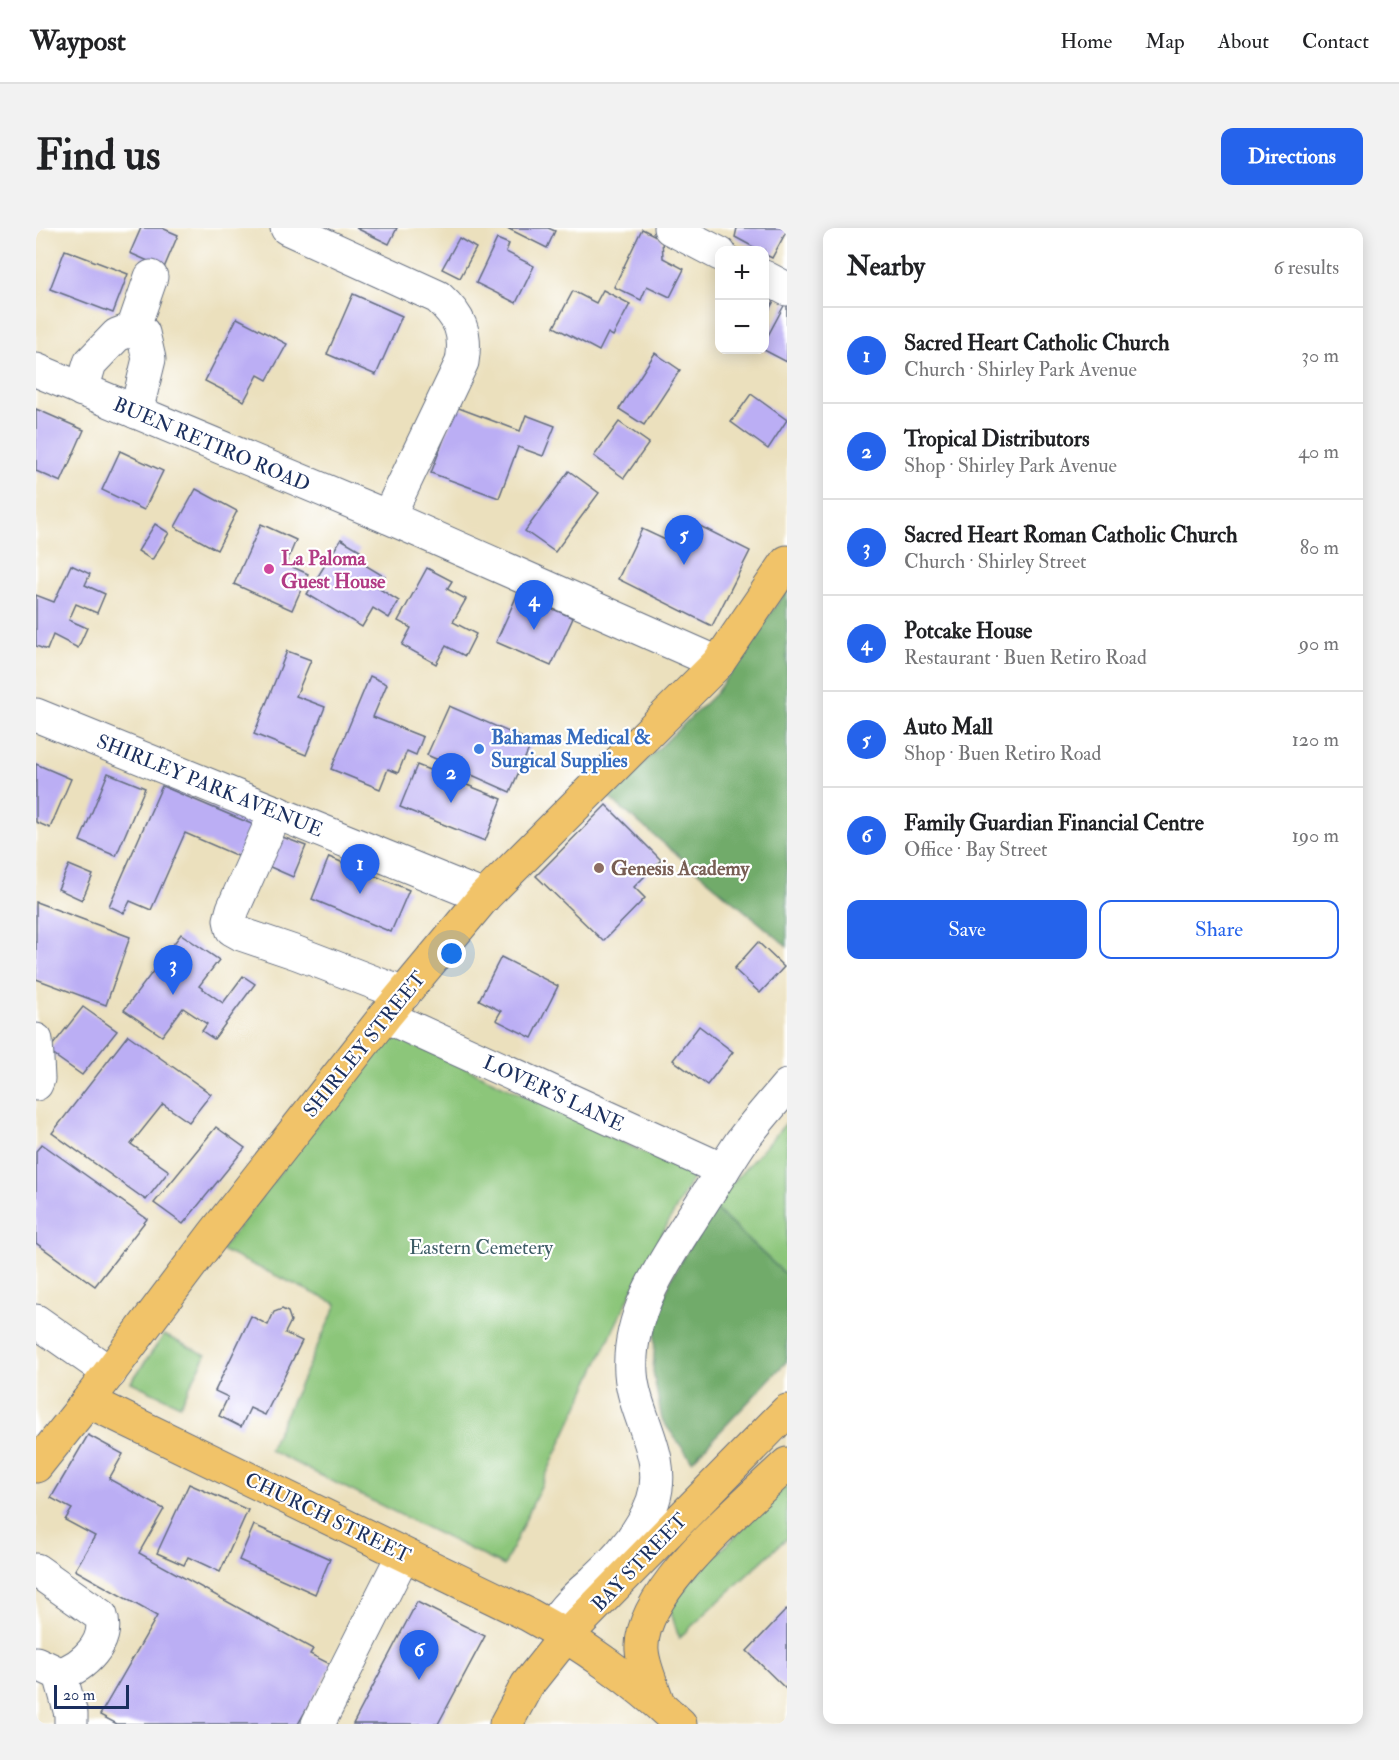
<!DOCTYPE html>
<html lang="en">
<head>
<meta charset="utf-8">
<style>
	body { margin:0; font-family:"IM FELL Double Pica",serif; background:#f2f2f2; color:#202124 }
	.controls { position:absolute; right:18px; top:18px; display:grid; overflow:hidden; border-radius:12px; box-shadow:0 3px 15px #0003 }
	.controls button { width:54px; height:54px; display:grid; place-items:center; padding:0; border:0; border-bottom:2px solid #e0e0e0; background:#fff; color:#202124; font:30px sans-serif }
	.scale { position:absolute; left:18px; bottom:15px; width:75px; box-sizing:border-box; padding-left:6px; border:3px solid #1b2f5e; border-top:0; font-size:16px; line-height:21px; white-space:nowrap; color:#1b2f5e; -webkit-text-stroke:4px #fff; paint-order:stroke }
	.you { position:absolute; left:416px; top:726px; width:21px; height:21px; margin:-15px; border:4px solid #fff; border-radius:50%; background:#1a73e8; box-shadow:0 0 0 9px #1a73e833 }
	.badge { display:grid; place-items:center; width:39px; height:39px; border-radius:50%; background:#2563eb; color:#fff; font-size:20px; font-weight:700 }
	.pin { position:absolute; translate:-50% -50px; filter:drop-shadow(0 2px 3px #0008) }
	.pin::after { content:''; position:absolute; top:32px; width:21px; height:18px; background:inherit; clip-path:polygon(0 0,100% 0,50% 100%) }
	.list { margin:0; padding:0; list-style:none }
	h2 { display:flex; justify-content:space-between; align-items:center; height:78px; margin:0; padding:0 24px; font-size:26px }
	h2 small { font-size:20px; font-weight:400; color:#757577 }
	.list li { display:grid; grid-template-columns:39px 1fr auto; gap:18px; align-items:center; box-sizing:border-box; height:96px; padding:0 24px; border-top:2px solid #e0e0e0 }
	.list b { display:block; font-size:22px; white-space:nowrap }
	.list p { margin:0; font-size:20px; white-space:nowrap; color:#757577 }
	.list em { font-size:20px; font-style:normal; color:#757577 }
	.actions { display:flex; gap:12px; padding:18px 24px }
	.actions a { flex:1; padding:14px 0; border:2px solid #2563eb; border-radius:12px; text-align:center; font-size:21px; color:#2563eb }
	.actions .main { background:#2563eb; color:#fff }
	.map { position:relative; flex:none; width:751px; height:1496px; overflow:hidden; border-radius:12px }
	header { display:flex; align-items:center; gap:36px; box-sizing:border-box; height:84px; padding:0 30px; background:#fff; border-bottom:2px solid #e0e0e0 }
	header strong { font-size:28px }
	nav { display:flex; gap:33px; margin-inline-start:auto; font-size:21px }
	.intro { display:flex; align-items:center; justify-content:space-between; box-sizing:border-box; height:144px; padding:0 36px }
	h1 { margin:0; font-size:42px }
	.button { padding:15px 27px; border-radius:12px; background:#2563eb; color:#fff; font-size:21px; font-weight:700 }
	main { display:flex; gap:36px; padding:0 36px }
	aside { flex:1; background:#fff; border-radius:12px; box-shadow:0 3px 15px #0003 }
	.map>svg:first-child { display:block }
</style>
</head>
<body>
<header>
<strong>Waypost</strong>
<nav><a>Home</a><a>Map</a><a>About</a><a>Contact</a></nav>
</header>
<div class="intro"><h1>Find us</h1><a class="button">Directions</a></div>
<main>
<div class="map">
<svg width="751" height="1496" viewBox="0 0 751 1496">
	<rect width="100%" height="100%" fill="#fff"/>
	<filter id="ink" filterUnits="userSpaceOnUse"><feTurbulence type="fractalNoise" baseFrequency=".0167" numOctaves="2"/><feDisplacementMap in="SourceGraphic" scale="12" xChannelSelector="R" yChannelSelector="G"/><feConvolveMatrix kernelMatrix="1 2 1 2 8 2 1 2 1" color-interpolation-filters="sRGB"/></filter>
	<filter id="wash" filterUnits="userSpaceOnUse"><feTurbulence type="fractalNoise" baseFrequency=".008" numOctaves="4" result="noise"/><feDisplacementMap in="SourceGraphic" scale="24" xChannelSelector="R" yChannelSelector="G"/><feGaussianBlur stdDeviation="1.35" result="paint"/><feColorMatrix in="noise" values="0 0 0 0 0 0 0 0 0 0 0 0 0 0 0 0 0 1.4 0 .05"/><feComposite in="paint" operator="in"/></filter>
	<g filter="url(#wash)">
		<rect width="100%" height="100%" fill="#ebe0bd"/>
		<g fill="#8cc67a" stroke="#547a6c" stroke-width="1.5">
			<polygon points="352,803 658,948 610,1035 578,1100 468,1338 233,1222 301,1076 185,1022"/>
			<polygon points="751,894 751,1048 676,978"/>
			<polygon points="128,1107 170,1127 144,1177 95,1154"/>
			<polygon points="751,1257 751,1310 643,1410 632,1375"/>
		</g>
		<g fill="#71ab6a" stroke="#466d64" stroke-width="1.5">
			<polygon points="751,361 751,718 572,569 680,465"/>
			<polygon points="676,978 751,1048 751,1133 656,1233 626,1192 617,1144 620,1095 634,1053"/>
		</g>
		<g id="blocks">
			<g fill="#bbaef4">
				<polygon points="105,0 126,0 142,7 128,40 94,25"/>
				<polygon points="320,0 361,0 353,16"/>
				<polygon points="471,0 512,0 519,3 511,20"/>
				<polygon points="701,0 751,0 751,2 736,30 728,26 728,22 723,22 699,9"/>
				<polygon points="606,1 626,11 627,30 648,41 634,69 611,58 605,72 578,59"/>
				<polygon points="423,10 440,20 424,50 406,41"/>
				<polygon points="461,11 473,16 470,24 498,38 480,75 440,55"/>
				<polygon points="29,22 92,46 77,85 14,61"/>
				<polygon points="567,62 594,76 577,108 572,105 563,123 518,99 537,63 560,75"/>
				<polygon points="317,66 366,88 340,147 291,126"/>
				<polygon points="728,66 739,71 728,91"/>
				<polygon points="751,72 751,134 728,122 728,115"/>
				<polygon points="201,90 251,116 231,152 222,147 208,173 169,153"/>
				<polygon points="619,125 644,142 608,197 583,181"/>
				<polygon points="715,166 751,192 732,221 695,194"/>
				<polygon points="420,179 484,203 490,187 519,198 507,228 482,219 463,270 395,245"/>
				<polygon points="0,181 48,202 25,254 0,243"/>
				<polygon points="583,194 613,215 588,250 558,228"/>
				<polygon points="84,223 127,243 108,282 66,262"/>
				<polygon points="533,243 563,265 519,324 489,303"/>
				<polygon points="160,261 201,283 181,322 139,299"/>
				<polygon points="650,291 714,323 676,398 582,351 606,301 638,316"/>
				<polygon points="119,296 133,305 116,332 102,323"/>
				<polygon points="225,296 260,312 250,336 272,346 256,382 198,356"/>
				<polygon points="305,311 324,322 319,331 349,349 342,360 363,373 353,390 337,380 326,399 271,366"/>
				<polygon points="35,337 54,346 49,357 69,366 61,385 40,376 33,392 51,400 42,420 17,407 11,422 0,418 0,367 18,374"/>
				<polygon points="391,340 416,353 411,361 430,371 417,394 440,406 429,428 410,418 400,436 366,417 375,400 362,393"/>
				<polygon points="482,365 537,390 515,438 460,414"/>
				<polygon points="251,423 275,432 260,468 289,479 270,527 218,506"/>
				<polygon points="334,448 351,456 337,489 387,509 380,527 371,523 362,545 352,541 344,561 295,541"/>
				<polygon points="413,478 496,514 474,564 391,527"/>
				<polygon points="0,536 35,551 14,600 0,594"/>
				<polygon points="381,537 466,571 449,613 364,579"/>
				<polygon points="72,545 109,560 80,628 44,613"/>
				<polygon points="126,558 225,600 211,632 149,605 115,682 94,673 88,685 73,678"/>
				<polygon points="570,577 625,632 598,659 609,670 567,713 500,648"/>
				<polygon points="244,608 270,618 257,649 232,638"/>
				<polygon points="293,629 373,662 355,704 276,671"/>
				<polygon points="33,637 57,647 46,672 22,661"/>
				<polygon points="0,674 94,709 70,777 0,751"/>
				<polygon points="145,706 183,732 163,758 187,775 207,748 219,756 178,811 166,803 171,796 147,780 126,808 88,782"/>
				<polygon points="722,714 748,739 724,765 698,741"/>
				<polygon points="465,729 522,758 496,810 460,792 465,783 443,772"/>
				<polygon points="47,779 81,803 46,847 12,823"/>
				<polygon points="663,798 697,824 671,857 637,832"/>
				<polygon points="92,807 175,866 153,894 127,876 95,916 133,943 110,972 16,905"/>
				<polygon points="180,899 209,920 147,996 118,975"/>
				<polygon points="6,916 111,991 59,1058 0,1015 0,923"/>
				<polygon points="246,1081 252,1084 255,1093 249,1105 266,1113 229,1187 214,1180 205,1199 183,1188 192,1169 179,1163 215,1088 232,1097 238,1084"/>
				<polygon points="52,1207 87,1226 73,1251 128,1281 103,1325 277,1421 274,1426 296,1437 262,1496 81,1496 64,1487 121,1388 39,1342 59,1308 29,1292 36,1281 15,1270"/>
				<polygon points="153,1256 212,1282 184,1344 152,1329 148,1337 121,1325"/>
				<polygon points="218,1297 294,1331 279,1366 203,1332"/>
				<polygon points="381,1374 449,1408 402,1496 317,1496"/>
				<polygon points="751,1381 751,1462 711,1423"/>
			</g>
		</g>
	</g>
	<g filter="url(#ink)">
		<use href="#blocks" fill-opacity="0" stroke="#646d7f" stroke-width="1.5"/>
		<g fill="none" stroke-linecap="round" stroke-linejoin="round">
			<g stroke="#646d7f" stroke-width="35">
				<g id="minor">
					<path d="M251,0L402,69C424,89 431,104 426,134L352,289"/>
					<polyline points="634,0 684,26"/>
					<polyline points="728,49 751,61"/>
					<polyline points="97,101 115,49"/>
					<polyline points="0,142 352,289 682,435"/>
					<polyline points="46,162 54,135 81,107 97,101 107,105 113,131 100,184"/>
					<polyline points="0,487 448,669"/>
					<polyline points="240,584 197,681 194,692 196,701 205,706 261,725 368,766"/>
					<polyline points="349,788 687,942"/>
					<polyline points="0,812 2,851 0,856"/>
					<polyline points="0,1093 74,1145"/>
					<path d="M0,1342L65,1388C74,1414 47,1439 24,1446L0,1435"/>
					<path d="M516,1399C527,1380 542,1367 558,1353C582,1331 606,1303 617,1273C632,1228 598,1189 595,1145C591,1086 628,1034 658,987C674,963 689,938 705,914C719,895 736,876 751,858"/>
					<polyline points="24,1446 35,1486 35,1496"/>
					<polyline points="282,1496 367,1327"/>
				</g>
			</g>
			<g stroke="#646d7f" stroke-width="35">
				<path id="major" d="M52,1173L493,1387C545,1415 601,1455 644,1496"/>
			</g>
			<g stroke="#646d7f" stroke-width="35">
				<g id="highway">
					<polyline points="0,1238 52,1173 178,1006 349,788 448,669 682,435 751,334"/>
					<path d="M622,1475C617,1459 607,1439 606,1422C602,1363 711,1275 751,1236"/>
					<polyline points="470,1496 491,1457 530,1408 751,1183"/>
				</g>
			</g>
			<use href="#minor" stroke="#fff" stroke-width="33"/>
			<use href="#major" stroke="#f1c369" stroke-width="33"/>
			<use href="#highway" stroke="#f1c369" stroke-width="33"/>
		</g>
	</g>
	<circle fill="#d1479c" stroke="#fff" stroke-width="2" cx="233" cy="341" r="6"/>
	<circle fill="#3f7fe0" stroke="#fff" stroke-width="2" cx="443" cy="521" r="6"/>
	<circle fill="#8d6e63" stroke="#fff" stroke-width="2" cx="563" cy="640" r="6"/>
	<g text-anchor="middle" stroke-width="4.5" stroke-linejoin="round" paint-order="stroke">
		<g font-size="20" fill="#1b2f5e" stroke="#fff">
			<text transform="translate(176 216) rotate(23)" y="7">BUEN RETIRO ROAD</text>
			<text transform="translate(174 557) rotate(22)" y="7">SHIRLEY PARK AVENUE</text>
			<text transform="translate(328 816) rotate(-51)" y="7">SHIRLEY STREET</text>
			<text transform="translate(518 865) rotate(25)" y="7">LOVER'S LANE</text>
			<text transform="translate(292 1289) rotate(26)" y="7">CHURCH STREET</text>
			<text transform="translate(603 1334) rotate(-46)" y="7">BAY STREET</text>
		</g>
		<g font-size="20" font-weight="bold" fill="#b23c85" stroke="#fff" text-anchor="start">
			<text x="245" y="337">La Paloma<tspan x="245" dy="23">Guest House</tspan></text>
		</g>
		<g font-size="20" font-weight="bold" fill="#366cbe" stroke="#fff" text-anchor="start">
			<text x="455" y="516">Bahamas Medical &amp;<tspan x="455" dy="23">Surgical Supplies</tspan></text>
		</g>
		<g font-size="20" font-weight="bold" fill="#785e54" stroke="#fff" text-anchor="start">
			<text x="575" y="647">Genesis Academy</text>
		</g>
		<g font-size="20" fill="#3d5c66" stroke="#fff">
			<text x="445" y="1026">Eastern Cemetery</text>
		</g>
	</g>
</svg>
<div class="controls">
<button>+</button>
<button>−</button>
</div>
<div class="scale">20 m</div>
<div class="you"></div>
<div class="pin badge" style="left:324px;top:666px">1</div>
<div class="pin badge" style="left:415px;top:575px">2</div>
<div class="pin badge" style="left:137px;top:767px">3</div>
<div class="pin badge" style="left:498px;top:402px">4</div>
<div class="pin badge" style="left:648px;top:337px">5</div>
<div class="pin badge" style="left:383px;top:1452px">6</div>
</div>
<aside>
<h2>Nearby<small>6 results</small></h2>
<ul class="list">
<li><span class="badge">1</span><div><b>Sacred Heart Catholic Church</b><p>Church · Shirley Park Avenue</p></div><em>30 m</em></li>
<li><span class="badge">2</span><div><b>Tropical Distributors</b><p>Shop · Shirley Park Avenue</p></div><em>40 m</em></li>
<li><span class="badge">3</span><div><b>Sacred Heart Roman Catholic Church</b><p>Church · Shirley Street</p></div><em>80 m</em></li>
<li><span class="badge">4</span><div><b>Potcake House</b><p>Restaurant · Buen Retiro Road</p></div><em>90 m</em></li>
<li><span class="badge">5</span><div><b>Auto Mall</b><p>Shop · Buen Retiro Road</p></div><em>120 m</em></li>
<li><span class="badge">6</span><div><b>Family Guardian Financial Centre</b><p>Office · Bay Street</p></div><em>190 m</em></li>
</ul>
<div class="actions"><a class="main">Save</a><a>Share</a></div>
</aside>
</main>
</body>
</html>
